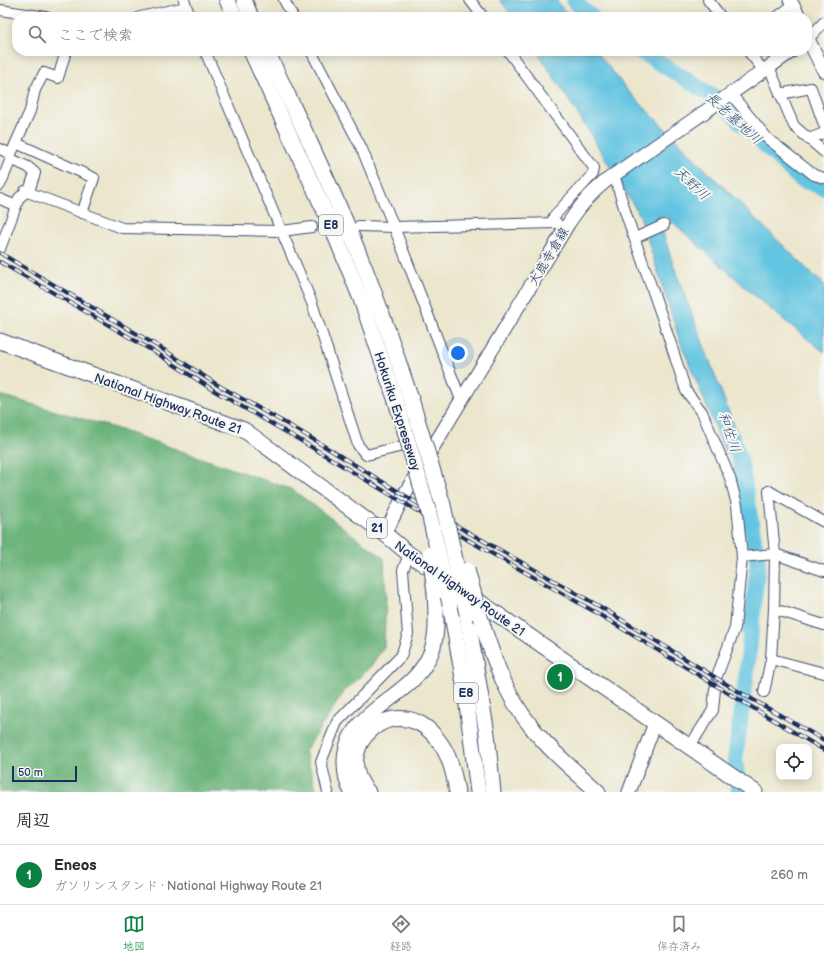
<!DOCTYPE html>
<html lang="ja">
<head>
<meta charset="utf-8">
<style>
	body { margin:0; font-family:"Balsamiq Sans","Klee One",sans-serif; background:#f2f2f3; color:#2b2b33 }
	.controls { position:absolute; right:12px; bottom:12px; display:grid; overflow:hidden; border-radius:8px; box-shadow:0 2px 10px #0003 }
	.controls button { width:36px; height:36px; display:grid; place-items:center; padding:0; border:0; border-bottom:1px solid #e1e1e2; background:#fff; color:#2b2b33; font:20px sans-serif }
	.scale { position:absolute; left:12px; bottom:10px; width:65px; box-sizing:border-box; padding-left:4px; border:2px solid #1b2f5e; border-top:0; font-size:11px; line-height:14px; white-space:nowrap; color:#1b2f5e; -webkit-text-stroke:3px #f6f6f2; paint-order:stroke }
	.you { position:absolute; left:458px; top:353px; width:14px; height:14px; margin:-10px; border:3px solid #fff; border-radius:50%; background:#1a73e8; box-shadow:0 0 0 6px #1a73e833 }
	.badge { display:grid; place-items:center; width:26px; height:26px; border-radius:50%; background:#0b8043; color:#fff; font-size:13px; font-weight:700 }
	.pin { position:absolute; translate:-50% -50%; border:2px solid #fff; box-shadow:0 1px 4px #0006 }
	.list { margin:0; padding:0; list-style:none }
	h2 { display:flex; justify-content:space-between; align-items:center; height:52px; margin:0; padding:0 16px; font-size:17px }
	h2 small { font-size:13px; font-weight:400; color:#7c7c81 }
	.list li { display:grid; grid-template-columns:26px 1fr auto; gap:12px; align-items:center; box-sizing:border-box; height:60px; padding:0 16px; border-top:1px solid #e1e1e2 }
	.list b { display:block; font-size:15px; white-space:nowrap }
	.list p { margin:0; font-size:13px; white-space:nowrap; color:#7c7c81 }
	.list em { font-size:13px; font-style:normal; color:#7c7c81 }
	.icon { flex:none; width:22px; height:22px; fill:none; stroke:currentColor; stroke-width:2; stroke-linecap:round; stroke-linejoin:round }
	.map { position:relative; flex:none; width:824px; height:792px; overflow:hidden }
	.search { position:absolute; background:#fff; box-shadow:0 2px 10px #0003; left:12px; right:12px; top:12px; height:44px; display:flex; align-items:center; gap:10px; box-sizing:border-box; padding:0 14px; border-radius:16px; color:#7c7c81; font-size:15px }
	.sheet { height:112px; background:#fff }
	nav { display:flex; justify-content:space-around; align-items:center; box-sizing:border-box; height:56px; border-top:1px solid #e1e1e2; background:#fff; font-size:11px; color:#7c7c81 }
	nav a { display:grid; justify-items:center; gap:2px }
	nav .on { color:#0b8043 }
	.map>svg:first-child { display:block }
</style>
</head>
<body>
<div class="map">
<svg width="824" height="792" viewBox="0 0 824 792">
	<rect width="100%" height="100%" fill="#f6f6f2"/>
	<filter id="ink" filterUnits="userSpaceOnUse"><feTurbulence type="fractalNoise" baseFrequency=".025" numOctaves="2"/><feDisplacementMap in="SourceGraphic" scale="8" xChannelSelector="R" yChannelSelector="G"/><feConvolveMatrix kernelMatrix="1 2 1 2 8 2 1 2 1" color-interpolation-filters="sRGB"/></filter>
	<filter id="wash" filterUnits="userSpaceOnUse"><feTurbulence type="fractalNoise" baseFrequency=".012" numOctaves="4" result="noise"/><feDisplacementMap in="SourceGraphic" scale="16" xChannelSelector="R" yChannelSelector="G"/><feGaussianBlur stdDeviation="0.9" result="paint"/><feColorMatrix in="noise" values="0 0 0 0 0 0 0 0 0 0 0 0 0 0 0 0 0 1.4 0 .05"/><feComposite in="paint" operator="in"/></filter>
	<g filter="url(#wash)">
		<rect width="100%" height="100%" fill="#ebe6cc"/>
		<polygon fill="#6cb47a" stroke="#44726c" points="0,395 118,429 293,490 384,558 386,597 384,647 371,666 344,692 305,751 317,792 0,792"/>
		<g fill="#63c5e1" stroke="#3f7aa0">
			<polygon points="500,0 556,0 569,17 513,17"/>
			<polygon points="537,51 596,51 628,91 708,172 814,276 824,284 824,352 763,303 666,216 658,217 674,267 747,460 726,453 680,341 640,216 583,122"/>
		</g>
		<g fill="none" stroke-linecap="round" stroke-linejoin="round">
			<g stroke="#63c5e1" stroke-width="16">
				<polyline points="574,0 580,7 592,17"/>
				<polyline points="640,51 716,98 800,179 824,188"/>
				<polyline points="732,437 741,464 758,563 746,678 735,760 739,792"/>
			</g>
		</g>
		<g id="blocks">
			<polygon fill="#e3a9c4" points="557,670 564,675 559,682 551,680"/>
		</g>
	</g>
	<g filter="url(#ink)">
		<use href="#blocks" fill-opacity="0" stroke="#3a4a6e" stroke-width="1"/>
		<g fill="none" stroke-linecap="round" stroke-linejoin="round">
			<polyline stroke="#c1c1b6" stroke-width="10" stroke-dasharray="10 5" stroke-linecap="butt" points="312,227 336,226"/>
			<g stroke="#3a4a6e" stroke-width="12">
				<g id="minor">
					<polyline points="184,0 190,17"/>
					<polyline points="284,0 293,17"/>
					<polyline points="470,0 483,17"/>
					<polyline points="708,0 721,17"/>
					<polyline points="0,10 46,17"/>
					<polyline points="140,17 186,7"/>
					<polyline points="777,17 793,5"/>
					<polyline points="808,39 824,22"/>
					<polyline points="205,51 312,303 358,445 366,455 415,443"/>
					<polyline points="311,51 361,147 394,227 461,400"/>
					<polyline points="508,51 594,168 593,174 554,216 552,223"/>
					<polyline points="748,51 764,71"/>
					<polyline points="769,67 794,126 824,152"/>
					<polyline points="731,94 768,139 814,175 824,178"/>
					<polyline points="780,94 811,88 824,125"/>
					<polyline points="809,139 824,133"/>
					<polyline points="16,143 94,178 82,213"/>
					<polyline points="0,149 11,154 11,159 28,167 35,173 30,188 19,198 0,249"/>
					<polyline points="11,154 30,111 35,90 44,73 58,78 66,51"/>
					<polyline points="614,175 627,217 664,323 686,391 702,412 730,478 737,505 742,557 735,628 717,676"/>
					<polyline points="0,185 11,159"/>
					<polyline points="25,191 122,228 282,231 312,227"/>
					<polyline points="0,199 16,206"/>
					<polyline points="359,226 394,227 557,223"/>
					<polyline points="635,238 664,225"/>
					<polyline points="769,491 824,522"/>
					<polyline points="742,557 775,554 824,571"/>
					<polyline points="774,609 824,625"/>
					<polyline points="771,659 824,673"/>
					<polyline points="764,692 771,659 774,609 775,554 769,491"/>
					<polyline points="690,746 713,710 715,689"/>
					<polyline points="328,792 321,762 337,722 401,656 408,634 403,570 409,554"/>
				</g>
			</g>
			<g stroke="#3a4a6e" stroke-width="15">
				<g id="major">
					<polyline points="790,0 799,17"/>
					<polyline points="807,40 808,39 824,71"/>
					<path d="M385,534L404,495L568,224C583,202 592,191 614,175L792,51"/>
					<polyline points="629,792 655,723"/>
				</g>
			</g>
			<g stroke="#3a4a6e" stroke-width="17">
				<g id="highway">
					<polyline points="227,0 235,17"/>
					<polyline points="244,0 251,17"/>
					<polyline points="251,51 331,225 361,299 397,404"/>
					<path d="M267,51C299,120 333,188 361,259C380,305 395,352 411,399"/>
					<polyline points="0,341 244,430 385,534 409,554 440,575"/>
					<polyline points="468,594 755,792"/>
					<polyline points="450,604 465,689 478,792"/>
					<polyline points="467,614 487,734 493,792"/>
					<path d="M481,620C493,657 505,694 530,725C549,750 575,771 598,792"/>
					<path d="M352,792C347,783 345,774 345,763C344,712 408,700 428,659C439,639 436,615 435,593"/>
					<path d="M368,792C327,748 397,685 438,740C450,755 454,774 457,792"/>
				</g>
			</g>
			<use href="#minor" stroke="#fff" stroke-width="10"/>
			<use href="#major" stroke="#fff" stroke-width="13"/>
			<use href="#highway" stroke="#fff" stroke-width="15"/>
			<g stroke="#1b2f5e" stroke-width="4">
				<g id="rail">
					<polyline points="0,253 161,348 216,384 301,432 427,509 599,606 736,690 824,740"/>
					<polyline points="0,262 88,313 158,354 213,390 298,439 424,515 595,612 733,696 824,750"/>
				</g>
			</g>
			<use href="#rail" stroke="#f6f6f2" stroke-width="2.5" stroke-dasharray="8" stroke-linecap="butt"/>
			<g stroke="#3a4a6e" stroke-width="17" stroke-linecap="butt">
				<g id="highway-bridge">
					<polyline points="411,399 443,505 467,614"/>
					<polyline points="397,404 429,513 450,604"/>
					<polyline points="430,554 435,593"/>
					<polyline points="467,570 481,620"/>
				</g>
			</g>
			<use href="#highway-bridge" stroke="#fff" stroke-width="15"/>
		</g>
	</g>
	<g text-anchor="middle" stroke-width="4" stroke-linejoin="round" paint-order="stroke">
		<g fill="#f6f6f2" stroke="#5d6b8a" stroke-width="1">
			<rect x="319" y="215" width="24" height="20" rx="3"/>
			<rect x="367" y="518" width="20" height="20" rx="3"/>
			<rect x="454" y="683" width="24" height="20" rx="3"/>
		</g>
		<g font-size="12" font-weight="bold" fill="#1b2f5e">
			<text x="331" y="229">E8</text>
			<text x="377" y="532">21</text>
			<text x="466" y="697">E8</text>
		</g>
		<g font-size="13" fill="#1b2f5e" stroke="#f6f6f2">
			<text transform="translate(548 256) rotate(-59)" y="5">大鹿寺倉線</text>
			<text transform="translate(168 403) rotate(20)" y="5">National Highway Route 21</text>
			<text transform="translate(398 411) rotate(72)" y="5">Hokuriku Expressway</text>
			<text transform="translate(460 588) rotate(35)" y="5">National Highway Route 21</text>
		</g>
		<g font-size="14" font-style="italic" fill="#2d547f" stroke="#f6f6f2">
			<text transform="translate(734 118) rotate(42)" y="5">長老墓地川</text>
			<text transform="translate(692 183) rotate(43)" y="5">天野川</text>
			<text transform="translate(730 432) rotate(72)" y="5">和佐川</text>
		</g>
	</g>
</svg>
<div class="controls">
<button><svg class="icon" aria-label="locate" viewBox="0 0 24 24"><circle cx="12" cy="12" r="6"/><path d="M12 2v4M12 18v4M2 12h4M18 12h4"/></svg></button>
</div>
<div class="scale">50 m</div>
<div class="you"></div>
<div class="pin badge" style="left:560px;top:677px">1</div>
<div class="search"><svg class="icon" aria-label="search" viewBox="0 0 24 24"><circle cx="10" cy="10" r="6"/><path d="M15 15l6 6"/></svg>ここで検索</div>
</div>
<section class="sheet">
<h2>周辺<small></small></h2>
<ul class="list">
<li><span class="badge">1</span><div><b>Eneos</b><p>ガソリンスタンド · National Highway Route 21</p></div><em>260 m</em></li>
</ul>
</section>
<nav>
<a class="on"><svg class="icon" aria-label="map" viewBox="0 0 24 24"><path d="M3 6l6-2 6 2 6-2v14l-6 2-6-2-6 2zM9 4v14M15 6v14"/></svg>地図</a>
<a><svg class="icon" aria-label="directions" viewBox="0 0 24 24"><path d="M12 3l9 9-9 9-9-9zM9 14v-3h6M13 9l2 2-2 2"/></svg>経路</a>
<a><svg class="icon" aria-label="saved" viewBox="0 0 24 24"><path d="M7 4h10v16l-5-4-5 4z"/></svg>保存済み</a>
</nav>
</body>
</html>
